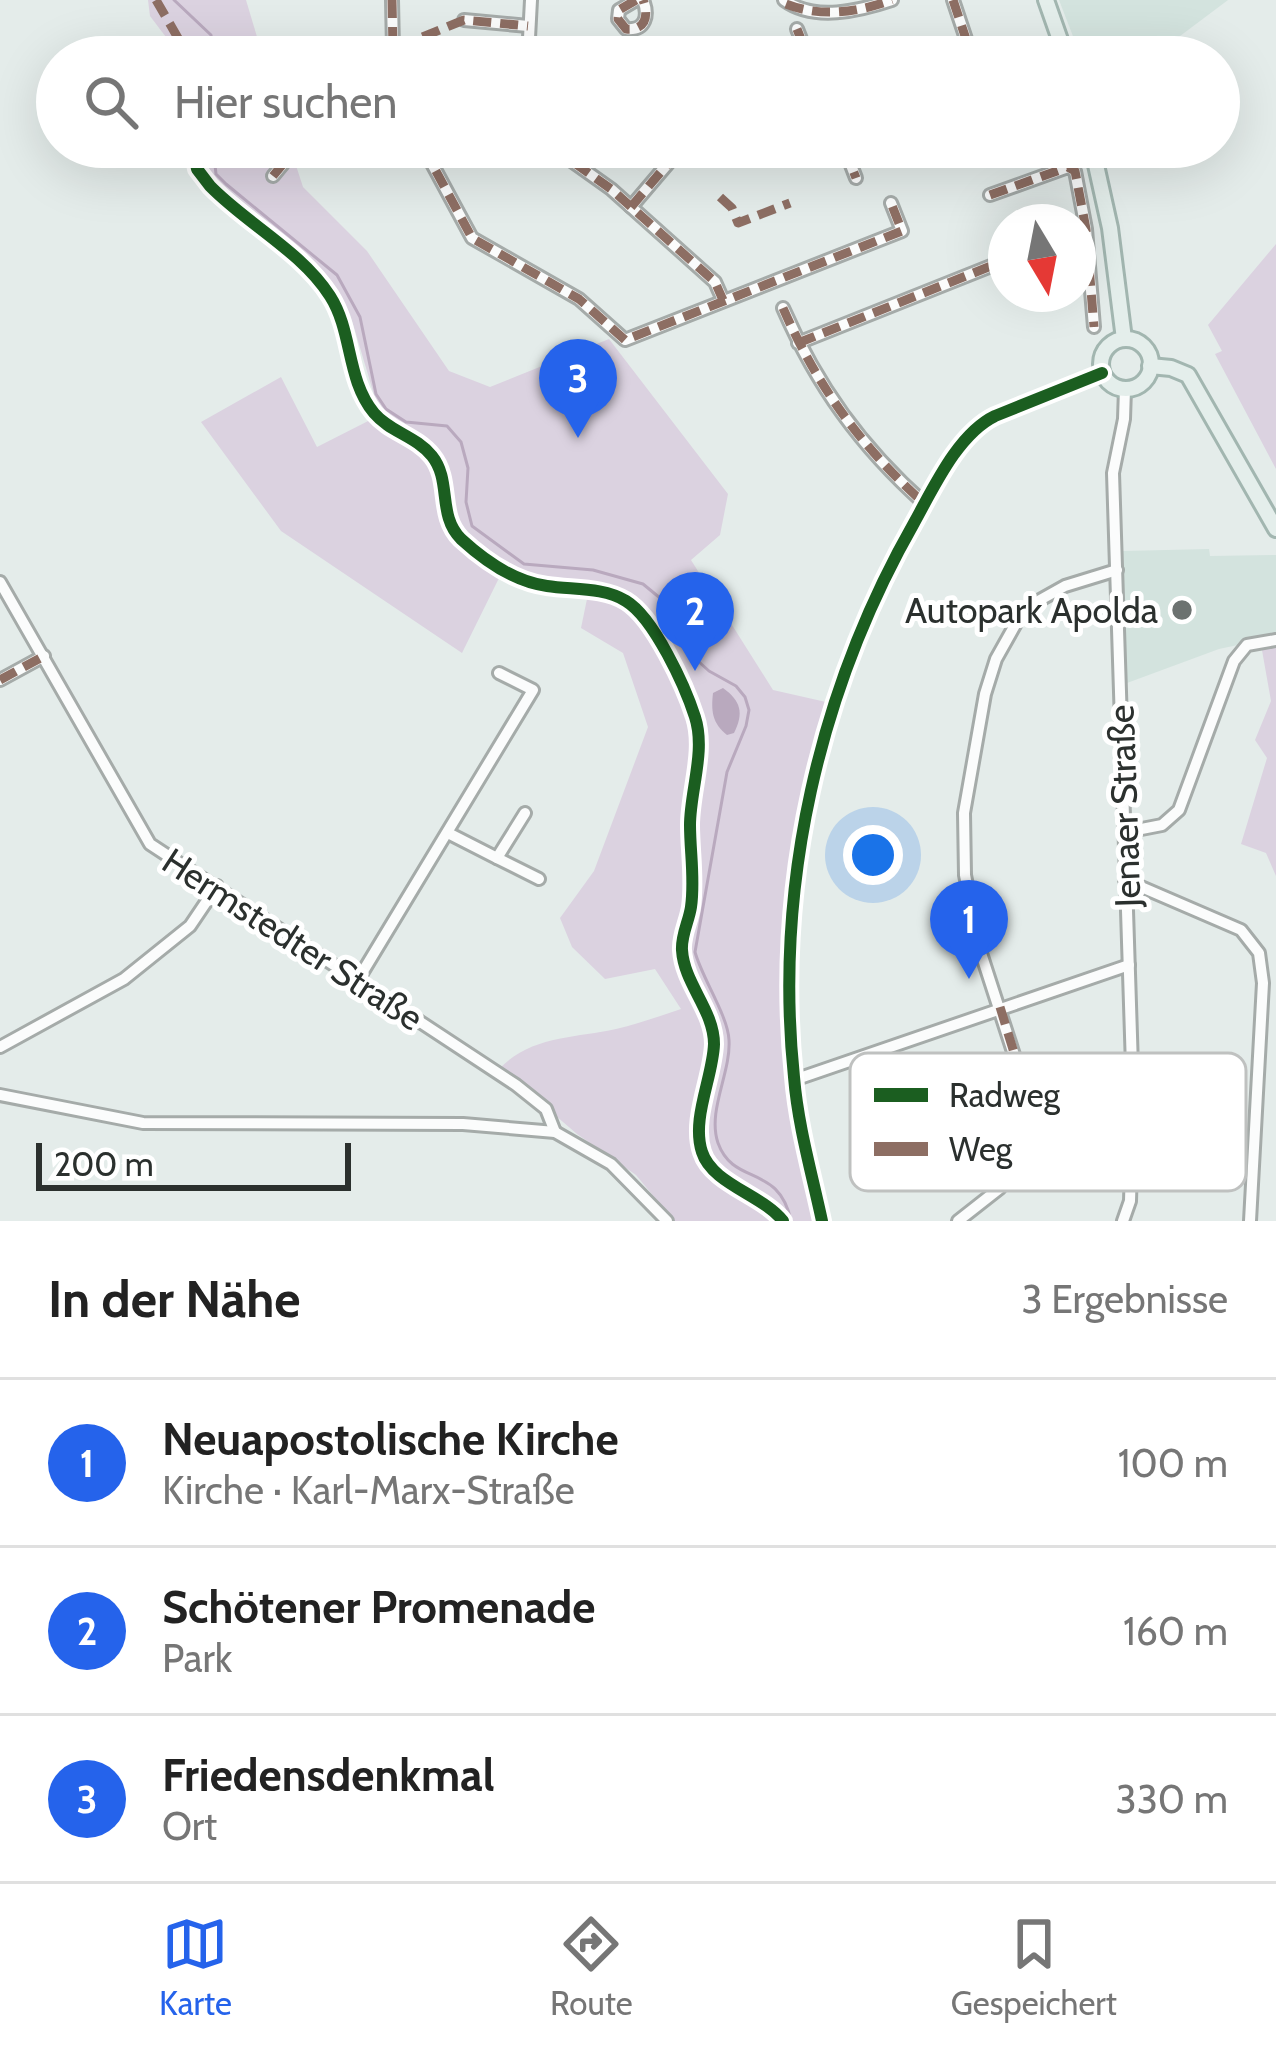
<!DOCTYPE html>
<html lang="de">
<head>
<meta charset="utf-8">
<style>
	body { margin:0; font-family:Cabin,sans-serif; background:#f6f6f6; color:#222 }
	.compass { position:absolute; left:988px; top:204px; width:108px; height:108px; border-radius:50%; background:#fff; box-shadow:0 12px 48px #0002; rotate:170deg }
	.scale { position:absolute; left:36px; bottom:30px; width:315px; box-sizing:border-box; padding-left:12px; border:6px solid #2b302e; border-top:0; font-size:33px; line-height:42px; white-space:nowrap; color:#2b302e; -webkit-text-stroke:9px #fff; paint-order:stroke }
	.you { position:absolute; left:873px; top:855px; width:42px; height:42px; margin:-30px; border:9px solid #fff; border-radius:50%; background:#1a73e8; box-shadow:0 0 0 18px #1a73e833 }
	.badge { display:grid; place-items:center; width:78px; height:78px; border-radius:50%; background:#2563eb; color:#fff; font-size:39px; font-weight:700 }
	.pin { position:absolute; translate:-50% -99px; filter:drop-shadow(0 3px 6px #0008) }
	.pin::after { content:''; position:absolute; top:63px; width:42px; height:36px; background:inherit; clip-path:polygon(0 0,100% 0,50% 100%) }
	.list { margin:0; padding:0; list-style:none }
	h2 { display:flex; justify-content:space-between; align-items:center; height:156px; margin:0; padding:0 48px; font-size:51px }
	h2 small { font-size:39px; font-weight:400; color:#767676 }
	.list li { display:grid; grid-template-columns:78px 1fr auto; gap:36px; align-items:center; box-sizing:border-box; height:168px; padding:0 48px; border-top:3px solid #e0e0e0 }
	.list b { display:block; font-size:45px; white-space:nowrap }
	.list p { margin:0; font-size:39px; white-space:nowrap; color:#767676 }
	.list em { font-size:39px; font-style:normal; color:#767676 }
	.icon { flex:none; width:66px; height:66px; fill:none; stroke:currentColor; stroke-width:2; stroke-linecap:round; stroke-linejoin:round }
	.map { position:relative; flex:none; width:1276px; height:1221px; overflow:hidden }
	.search { position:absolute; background:#fff; box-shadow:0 12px 48px #0002; left:36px; right:36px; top:36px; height:132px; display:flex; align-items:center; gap:30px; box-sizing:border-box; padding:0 42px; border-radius:66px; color:#767676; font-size:45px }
	.sheet { height:660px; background:#fff }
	nav { display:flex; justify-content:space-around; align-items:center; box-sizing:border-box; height:168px; border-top:3px solid #e0e0e0; background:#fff; font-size:33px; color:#767676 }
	nav a { display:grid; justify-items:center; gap:6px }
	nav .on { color:#2563eb }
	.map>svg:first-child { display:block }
</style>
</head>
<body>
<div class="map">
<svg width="1276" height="1221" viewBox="0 0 1276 1221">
	<rect width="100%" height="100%" fill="#e4ecea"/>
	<g fill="#d3e3de">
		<polygon points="1059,0 1228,0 1152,57 1081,57"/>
		<polygon points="1209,549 1210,556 1276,555 1276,637 1219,649 1127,683 1123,551"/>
	</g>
	<g fill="#dbd2e0">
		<polygon points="148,0 246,0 263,57 181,57 150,16"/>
		<path d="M202,147H290L303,187L367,251L449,371L490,387L609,339L728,494L720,535L691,560L773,690L826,702C798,821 767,962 787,1086C794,1131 806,1176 816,1221H674L636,1175L577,1134L500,1068C531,1036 575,1038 616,1029C638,1024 660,1016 681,1009L655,969L605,979L572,947L560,918L594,871L648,727L623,653L581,628L587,599L530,590L500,576L462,653L281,531L201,422L281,377L317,447L380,415L350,314L327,283L203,168Z"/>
		<polygon points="1276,244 1276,469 1215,354 1222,351 1208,325"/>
		<polygon points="1276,637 1276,876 1266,853 1241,844 1267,758 1255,740 1271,701 1260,639"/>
	</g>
	<path fill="#b9a9be" d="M723,688C741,701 744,713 734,733L727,735C712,723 711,711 713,693Z"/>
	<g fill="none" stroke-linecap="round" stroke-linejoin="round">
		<g stroke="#b9a9be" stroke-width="3">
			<polyline points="174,0 211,35 213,57"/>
			<path d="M213,147L216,174L226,184L337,275L360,317L376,394L386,409L406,422L447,426L461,442L468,468L466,502L472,526L524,564L593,570L643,584L660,598L677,642L709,671L736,686L745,697L749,710L746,726L727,772L695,952C702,978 728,1016 729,1040C731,1073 707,1111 718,1143C734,1187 779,1163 791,1221"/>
		</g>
		<g stroke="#a5aba9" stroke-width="16">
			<g id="minor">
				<polyline points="392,0 393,49"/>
				<path d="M636,0L619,10L618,19L626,29C646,31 649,15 643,0"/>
				<path d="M784,0C814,22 859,11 892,0"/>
				<polyline points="953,0 972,57"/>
				<polyline points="464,20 528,26"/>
				<polyline points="797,29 808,57"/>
				<polyline points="528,57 531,0"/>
				<polyline points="423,147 472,238 579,299 625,340 902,231 891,203"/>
				<polyline points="552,147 611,189 715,282 723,300"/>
				<polyline points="844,147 856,178"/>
				<polyline points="915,147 916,147"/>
				<polyline points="273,176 287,159 318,147"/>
				<polyline points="990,195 1068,167 1075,171 1086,229 1094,327"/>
				<polyline points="631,207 682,147"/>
				<path d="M783,308C817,386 861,447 925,504"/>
				<polyline points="798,343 1006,260"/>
				<polyline points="0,582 150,844 516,1085 546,1109 555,1132"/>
				<polyline points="0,680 44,656"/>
				<polyline points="1126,832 1162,825 1179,810 1234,661 1247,645 1276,640"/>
				<polyline points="448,833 497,858 525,813"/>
				<polyline points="497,858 539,879"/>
				<polyline points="1125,880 1241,930 1259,953 1263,983 1250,1221"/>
				<polyline points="356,983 533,690 499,673"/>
				<polyline points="0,1047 124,979 190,926 217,886"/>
				<polyline points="794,1080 1129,965"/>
				<polyline points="0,1095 143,1123 463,1124 555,1132 611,1164 667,1221"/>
				<polyline points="1018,1130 1080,1152 1090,1160"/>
				<path d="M822,1221C812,1174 798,1126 794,1077C774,886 819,690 914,523C934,487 958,434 995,416L1102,373"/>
				<polyline points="958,1221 1000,1188 1027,1095 980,950 965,875 964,813 985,694 996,659 1019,618 1040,600 1065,586 1117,570"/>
				<polyline points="1123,1221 1130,1201 1133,1098 1113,473 1124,419 1125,389"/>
			</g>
		</g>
		<g stroke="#a2b6b0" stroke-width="20">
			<g id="major">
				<polyline points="1046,0 1066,57"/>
				<polyline points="1092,147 1110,228 1124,339"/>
				<circle cx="1126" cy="364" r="25"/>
				<polyline points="1150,366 1171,368 1188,375 1276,529"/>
			</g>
		</g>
		<use href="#minor" stroke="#fbfcfc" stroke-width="10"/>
		<use href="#major" stroke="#e4eeeb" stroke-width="14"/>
		<g stroke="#8d6e63" stroke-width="9" stroke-dasharray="18 9" stroke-linecap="butt">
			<polyline points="156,0 189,57"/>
			<polyline points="392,0 393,49 464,20 528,26"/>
			<path d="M636,0L619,10L618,19L626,29C646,31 649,15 643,0"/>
			<polyline points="953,0 972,57"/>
			<path d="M786,4C822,18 858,12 892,0"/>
			<polyline points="797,29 808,57"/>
			<polyline points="423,147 472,238 579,299 625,340 902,231 891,203"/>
			<polyline points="552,147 611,189 715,282 723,300"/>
			<polyline points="844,147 856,178"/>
			<polyline points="915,147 916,147"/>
			<polyline points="273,176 287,159 318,147"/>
			<polyline points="990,195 1068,167 1075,171 1086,229 1094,327"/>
			<polyline points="720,197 732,208 738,223 790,203"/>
			<polyline points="631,207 682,147"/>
			<path d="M783,308C817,386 861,447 925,504"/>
			<polyline points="798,343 1006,260"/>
			<polyline points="0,680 44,656"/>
			<polyline points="1000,1007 1027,1095 1009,1159"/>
			<polyline points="1018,1130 1080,1152 1090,1160"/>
		</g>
		<g stroke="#fff" stroke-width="20">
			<g id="cycleway">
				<path d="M193,147L197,169L210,186C247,224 301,251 330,296C353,332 346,379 374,413C390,432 416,436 432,456C452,481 437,515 461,539C485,561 515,582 547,586C573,590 603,587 626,601C654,618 685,686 695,717C706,751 690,791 690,825C690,852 695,879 691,907C689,921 681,935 682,950C684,984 714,1010 714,1044C713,1077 691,1119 702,1152C712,1184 763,1195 783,1221"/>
				<path d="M822,1221C812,1174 798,1126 794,1077C774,886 819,690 914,523C934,487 958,434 995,416L1102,373"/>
			</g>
		</g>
		<use href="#cycleway" stroke="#1b5e20" stroke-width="12"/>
	</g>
	<circle fill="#6c7270" stroke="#fff" stroke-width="4.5" cx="1182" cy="610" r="12"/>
	<g text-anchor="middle" stroke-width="10" stroke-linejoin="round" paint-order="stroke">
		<g font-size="36" fill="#2b302e" stroke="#fff" text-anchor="end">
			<text x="1158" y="623">Autopark Apolda</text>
		</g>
		<g font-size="36" fill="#2b302e" stroke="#fff">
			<text transform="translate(1124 806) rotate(-92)" y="13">Jenaer Straße</text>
			<text transform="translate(293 939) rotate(33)" y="13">Hermstedter Straße</text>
		</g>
	</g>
	<rect x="850" y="1053" width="396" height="138" rx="18" fill="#fff" stroke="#bfc1c0" stroke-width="3"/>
	<rect x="874" y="1088" width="54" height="14" fill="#1b5e20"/>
	<rect x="874" y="1142" width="54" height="14" fill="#8d6e63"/>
	<g font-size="33" fill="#2b302e">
		<text x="949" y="1107">Radweg</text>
		<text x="949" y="1161">Weg</text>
	</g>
</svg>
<svg class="compass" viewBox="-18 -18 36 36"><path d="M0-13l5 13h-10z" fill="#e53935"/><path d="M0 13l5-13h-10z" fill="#767676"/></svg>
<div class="scale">200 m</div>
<div class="you"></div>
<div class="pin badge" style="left:969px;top:979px">1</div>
<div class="pin badge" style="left:695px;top:671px">2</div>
<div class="pin badge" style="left:578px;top:438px">3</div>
<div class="search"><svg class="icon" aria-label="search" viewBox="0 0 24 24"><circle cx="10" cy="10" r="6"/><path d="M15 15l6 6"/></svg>Hier suchen</div>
</div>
<section class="sheet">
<h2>In der Nähe<small>3 Ergebnisse</small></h2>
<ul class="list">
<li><span class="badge">1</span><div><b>Neuapostolische Kirche</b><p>Kirche · Karl-Marx-Straße</p></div><em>100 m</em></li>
<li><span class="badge">2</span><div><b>Schötener Promenade</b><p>Park</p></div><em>160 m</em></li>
<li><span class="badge">3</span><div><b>Friedensdenkmal</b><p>Ort</p></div><em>330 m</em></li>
</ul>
</section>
<nav>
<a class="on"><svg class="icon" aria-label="map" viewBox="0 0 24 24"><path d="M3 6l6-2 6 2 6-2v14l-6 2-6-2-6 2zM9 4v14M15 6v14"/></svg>Karte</a>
<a><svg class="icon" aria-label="directions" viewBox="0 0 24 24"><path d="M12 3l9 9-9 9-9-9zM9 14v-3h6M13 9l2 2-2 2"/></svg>Route</a>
<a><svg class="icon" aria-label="saved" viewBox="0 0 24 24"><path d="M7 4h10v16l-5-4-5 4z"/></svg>Gespeichert</a>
</nav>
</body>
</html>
